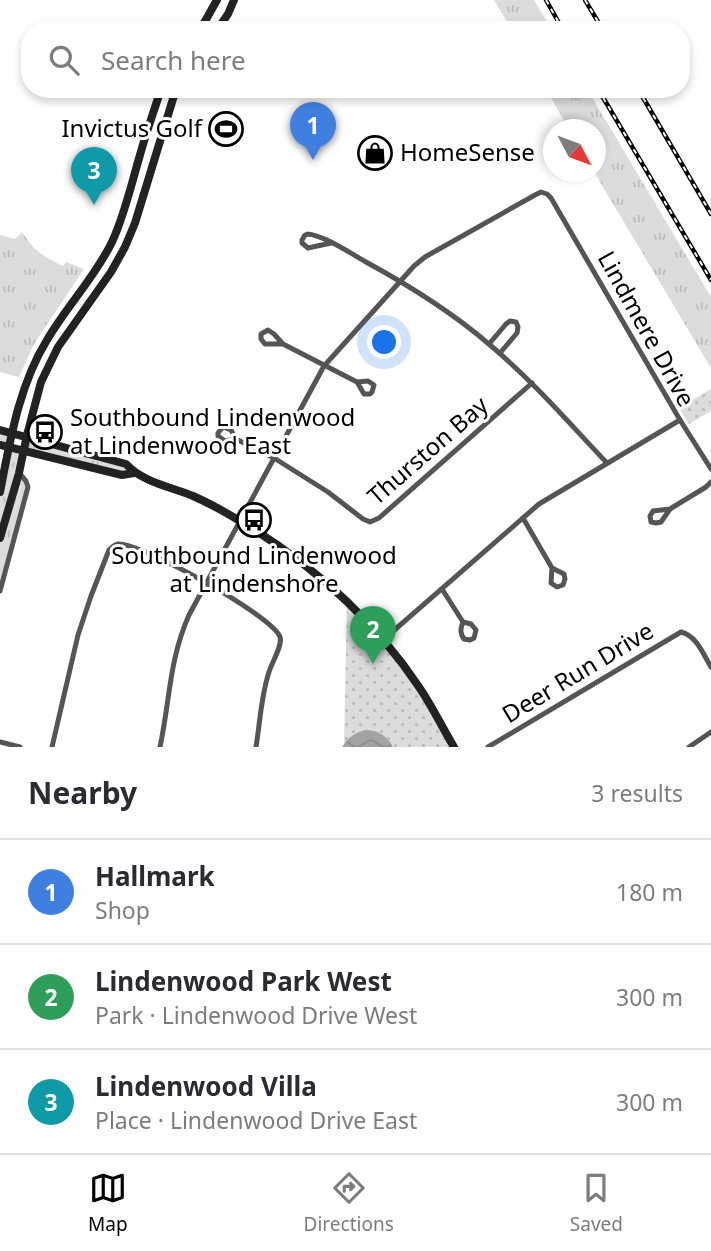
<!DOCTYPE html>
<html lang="en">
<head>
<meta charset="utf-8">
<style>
	body { margin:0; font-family:"Noto Sans",sans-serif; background:#f7f7f7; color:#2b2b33 }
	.compass { position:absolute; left:543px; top:119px; width:63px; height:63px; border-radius:50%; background:#fff; box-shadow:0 4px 10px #0003; rotate:131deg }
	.you { position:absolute; left:385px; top:343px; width:24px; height:24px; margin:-18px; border:5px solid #fff; border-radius:50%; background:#1a73e8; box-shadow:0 0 0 10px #1a73e833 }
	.badge { display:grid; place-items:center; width:46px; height:46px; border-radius:50%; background:#000; color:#fff; font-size:23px; font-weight:700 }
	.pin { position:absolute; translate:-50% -58px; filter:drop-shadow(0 2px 4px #0008) }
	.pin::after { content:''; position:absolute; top:37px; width:24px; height:21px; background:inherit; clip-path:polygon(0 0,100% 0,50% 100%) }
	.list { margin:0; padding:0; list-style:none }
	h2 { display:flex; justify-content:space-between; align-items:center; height:91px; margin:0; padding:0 28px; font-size:30px }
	h2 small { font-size:23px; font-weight:400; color:#7c7c81 }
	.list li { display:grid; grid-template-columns:46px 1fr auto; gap:21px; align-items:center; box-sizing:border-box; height:105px; padding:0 28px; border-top:2px solid #e1e1e2 }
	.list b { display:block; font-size:26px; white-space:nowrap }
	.list p { margin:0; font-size:23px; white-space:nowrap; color:#7c7c81 }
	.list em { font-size:23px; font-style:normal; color:#7c7c81 }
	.icon { flex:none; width:38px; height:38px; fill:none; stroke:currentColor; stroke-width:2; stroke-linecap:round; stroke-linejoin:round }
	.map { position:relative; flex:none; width:711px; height:747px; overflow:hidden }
	.search { position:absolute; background:#fff; box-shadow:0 4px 10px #0003; left:21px; right:21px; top:21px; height:77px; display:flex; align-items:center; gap:18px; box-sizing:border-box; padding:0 24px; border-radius:28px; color:#7c7c81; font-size:26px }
	.sheet { height:406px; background:#fff }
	nav { display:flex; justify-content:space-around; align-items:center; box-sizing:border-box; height:98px; border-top:2px solid #e1e1e2; background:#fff; font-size:19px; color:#7c7c81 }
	nav a { display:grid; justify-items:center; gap:4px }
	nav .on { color:#000 }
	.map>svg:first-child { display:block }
</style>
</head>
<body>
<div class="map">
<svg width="711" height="747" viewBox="0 0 711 747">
	<defs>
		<pattern id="grass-tufts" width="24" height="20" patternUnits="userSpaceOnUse" patternTransform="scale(1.75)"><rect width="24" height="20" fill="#dcdcdc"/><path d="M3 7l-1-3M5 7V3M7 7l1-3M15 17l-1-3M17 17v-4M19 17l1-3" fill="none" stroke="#bbb"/></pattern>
		<pattern id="park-dots" width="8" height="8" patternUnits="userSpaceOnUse" patternTransform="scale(1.75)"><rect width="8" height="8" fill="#dcdcdc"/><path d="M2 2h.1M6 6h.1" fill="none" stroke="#bbb" stroke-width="1.8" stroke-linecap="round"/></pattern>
		<pattern id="water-waves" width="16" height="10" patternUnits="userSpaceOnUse" patternTransform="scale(1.75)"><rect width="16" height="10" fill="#a3a3a3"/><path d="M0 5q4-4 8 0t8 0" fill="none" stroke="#8b8b8b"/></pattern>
	</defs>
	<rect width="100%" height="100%" fill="#fff"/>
	<g fill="url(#grass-tufts)">
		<polygon points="494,0 534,0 552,30 512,30"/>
		<polygon points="546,89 587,89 711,297 711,368 594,172 596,172 596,130 569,129"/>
		<path d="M22,232C36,253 41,255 63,266L66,262L84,269L34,344L19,377L0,372V235L15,239Z"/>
		<polygon points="0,430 12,433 10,447 23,451 27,435 126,464 134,473 122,475 23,451 19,473 28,487 0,591 0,470 5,468 9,448 0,445"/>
	</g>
	<g fill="url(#park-dots)">
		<polygon points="711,389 711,411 689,424 679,408"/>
		<polygon points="347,600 419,687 454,747 393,747 392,744 344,744"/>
	</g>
	<path fill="url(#water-waves)" d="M365,730C378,730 386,735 393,747H342C348,738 354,733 365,730Z"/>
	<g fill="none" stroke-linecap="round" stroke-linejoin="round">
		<g stroke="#555" stroke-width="5">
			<path d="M331,243L308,248L302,243V240L305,235L308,234C325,236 350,253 366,262C410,286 452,312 490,345C533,381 569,423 607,463"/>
			<polyline points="283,344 265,344 261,339 261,334 268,330 274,334 283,344 357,382 368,381 374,385 372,392 370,394 364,394 357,382"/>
			<polyline points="489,344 506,324 510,321 516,322 518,327 517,333 500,353"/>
			<polyline points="680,420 711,469"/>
			<polyline points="236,439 225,441 218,436 218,433 223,427 231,430 236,439 274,458 328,492 363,519 370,522 379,518 532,383"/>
			<polyline points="670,509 653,511 650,516 651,522 656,523 661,522 670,509 706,487 711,482"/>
			<polyline points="523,518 552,568 564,574 565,579 563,585 557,587 551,583 552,568"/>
			<path d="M442,589L463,622L471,624L476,630L474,638L470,640L464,639C460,633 460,629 463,622"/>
			<polyline points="0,591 28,487 26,481 19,473"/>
			<polyline points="0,742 20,747"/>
			<path d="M52,747L78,635L91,596L109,550C113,547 113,545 118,544C140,542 273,616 280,637C283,645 271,664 269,672C261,696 260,723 256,747"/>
			<path d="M160,747C170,700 169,660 189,615L324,366L414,266L425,257L535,195L541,192L547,194L551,198L680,420L539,504L383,640"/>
			<path d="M488,747L681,632C697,636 703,654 711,667"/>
			<polyline points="689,747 711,732"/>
		</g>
		<g stroke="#222" stroke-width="8">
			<polyline points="200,30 217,0"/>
			<polyline points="217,30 228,14 234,0"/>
			<path d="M0,430L126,464C142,482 171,487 193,496C209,503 225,512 240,521C312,564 372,617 419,687C432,706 442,727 454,747"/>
			<polyline points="0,445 122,475 134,473"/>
			<path d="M0,492C10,441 19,385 47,340C67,306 95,277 112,242C125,214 131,185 140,155C146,133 154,111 161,89"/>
			<polyline points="0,538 19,473 27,435 41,382 58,347 111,272 125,247 135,223 176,89"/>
		</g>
		<g stroke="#000" stroke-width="4.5">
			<g id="rail">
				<polyline points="546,0 563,30"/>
				<polyline points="585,0 603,30"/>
				<polyline points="598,89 711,280"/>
				<polyline points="638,89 711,214"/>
			</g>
		</g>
		<use href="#rail" stroke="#fff" stroke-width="2" stroke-dasharray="5" stroke-linecap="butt"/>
	</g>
	<defs>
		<g id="stadium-ring" transform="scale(1.75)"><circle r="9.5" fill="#fff" stroke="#000" stroke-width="1.5"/><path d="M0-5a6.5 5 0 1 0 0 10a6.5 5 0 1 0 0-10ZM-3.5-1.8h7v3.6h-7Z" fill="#000"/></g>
		<g id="shop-ring" transform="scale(1.75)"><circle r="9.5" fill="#fff" stroke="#000" stroke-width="1.5"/><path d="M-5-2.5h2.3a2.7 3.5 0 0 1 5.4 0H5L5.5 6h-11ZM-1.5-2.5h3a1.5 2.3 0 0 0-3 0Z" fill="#000"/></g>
		<g id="bus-ring" transform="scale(1.75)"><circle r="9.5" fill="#fff" stroke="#000" stroke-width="1.5"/><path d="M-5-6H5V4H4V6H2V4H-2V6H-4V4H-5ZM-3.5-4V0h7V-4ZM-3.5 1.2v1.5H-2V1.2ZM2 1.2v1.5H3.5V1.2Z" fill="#000"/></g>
	</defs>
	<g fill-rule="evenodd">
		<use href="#stadium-ring" x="226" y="129"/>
		<use href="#shop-ring" x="375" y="153"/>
		<use href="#bus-ring" x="45" y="432"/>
		<use href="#bus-ring" x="254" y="520"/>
	</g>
	<g text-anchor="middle" stroke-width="6" stroke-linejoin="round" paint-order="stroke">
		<g font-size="24" fill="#000" stroke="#fff" text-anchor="start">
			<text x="202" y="137" text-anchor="end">Invictus Golf</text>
			<text x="400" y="161">HomeSense</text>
			<text x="70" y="426">Southbound Lindenwood<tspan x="70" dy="28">at Lindenwood East</tspan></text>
			<text x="254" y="564" text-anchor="middle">Southbound Lindenwood<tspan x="254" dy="28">at Lindenshore</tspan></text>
		</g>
		<g font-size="24" fill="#000" stroke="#fff">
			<text transform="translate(646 329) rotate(61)" y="8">Lindmere Drive</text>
			<text transform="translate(428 451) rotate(-41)" y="8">Thurston Bay</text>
			<text transform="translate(578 673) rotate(-31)" y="8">Deer Run Drive</text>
		</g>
	</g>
</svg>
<svg class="compass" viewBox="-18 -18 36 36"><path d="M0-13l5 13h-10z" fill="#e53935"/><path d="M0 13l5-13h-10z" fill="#7c7c81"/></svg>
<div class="you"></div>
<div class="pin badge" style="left:313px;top:160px;background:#3f7fe0">1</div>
<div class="pin badge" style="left:373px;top:664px;background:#2e9e5b">2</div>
<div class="pin badge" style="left:94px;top:205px;background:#0f9aa8">3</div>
<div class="search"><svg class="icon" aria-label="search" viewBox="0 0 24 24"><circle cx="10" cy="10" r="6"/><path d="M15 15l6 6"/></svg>Search here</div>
</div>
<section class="sheet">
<h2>Nearby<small>3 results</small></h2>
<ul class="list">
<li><span class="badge" style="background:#3f7fe0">1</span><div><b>Hallmark</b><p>Shop</p></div><em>180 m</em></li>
<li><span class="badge" style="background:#2e9e5b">2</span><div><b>Lindenwood Park West</b><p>Park · Lindenwood Drive West</p></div><em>300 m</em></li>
<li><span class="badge" style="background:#0f9aa8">3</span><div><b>Lindenwood Villa</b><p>Place · Lindenwood Drive East</p></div><em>300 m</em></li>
</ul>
</section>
<nav>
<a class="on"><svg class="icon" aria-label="map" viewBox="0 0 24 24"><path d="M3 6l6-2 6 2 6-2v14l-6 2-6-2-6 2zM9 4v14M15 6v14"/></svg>Map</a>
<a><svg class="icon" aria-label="directions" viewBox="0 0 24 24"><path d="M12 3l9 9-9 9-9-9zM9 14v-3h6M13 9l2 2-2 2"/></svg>Directions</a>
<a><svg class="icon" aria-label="saved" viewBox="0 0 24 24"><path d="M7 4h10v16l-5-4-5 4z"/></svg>Saved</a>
</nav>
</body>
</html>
